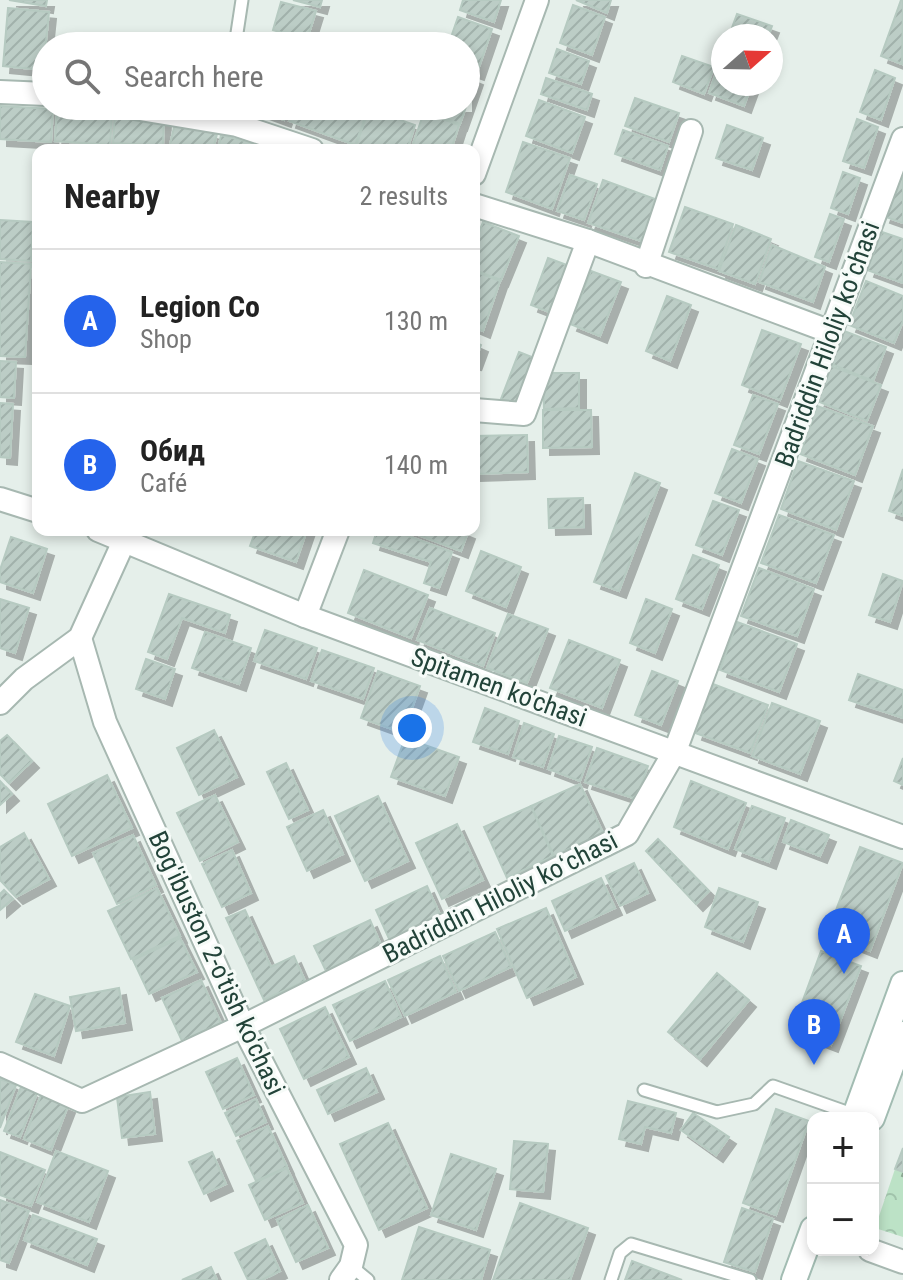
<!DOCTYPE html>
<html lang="en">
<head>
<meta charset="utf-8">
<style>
	body { margin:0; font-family:"Roboto Condensed",sans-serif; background:#f2f2f2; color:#222 }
	.controls { position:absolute; right:24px; bottom:24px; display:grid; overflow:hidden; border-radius:16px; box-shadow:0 4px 12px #0003 }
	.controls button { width:72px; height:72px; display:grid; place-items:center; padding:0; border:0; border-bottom:2px solid #e0e0e0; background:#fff; color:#222; font:40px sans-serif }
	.compass { position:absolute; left:711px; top:24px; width:72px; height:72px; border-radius:50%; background:#fff; box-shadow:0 4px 12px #0003; rotate:70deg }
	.you { position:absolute; left:412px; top:728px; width:28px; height:28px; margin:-20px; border:6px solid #fff; border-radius:50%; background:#1a73e8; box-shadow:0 0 0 12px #1a73e833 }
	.badge { display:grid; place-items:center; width:52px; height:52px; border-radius:50%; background:#2563eb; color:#fff; font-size:26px; font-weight:700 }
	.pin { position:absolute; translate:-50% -66px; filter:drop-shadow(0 2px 4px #0008) }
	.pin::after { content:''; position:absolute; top:42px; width:28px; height:24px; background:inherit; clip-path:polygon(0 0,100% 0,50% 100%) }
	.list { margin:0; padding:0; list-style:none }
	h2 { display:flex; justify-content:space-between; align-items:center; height:104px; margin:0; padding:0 32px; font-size:34px }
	h2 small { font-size:26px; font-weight:400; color:#767676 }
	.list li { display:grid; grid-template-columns:52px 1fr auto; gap:24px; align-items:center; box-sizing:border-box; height:144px; padding:0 32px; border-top:2px solid #e0e0e0 }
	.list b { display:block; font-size:30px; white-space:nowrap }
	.list p { margin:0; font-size:26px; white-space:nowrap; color:#767676 }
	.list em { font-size:26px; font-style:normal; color:#767676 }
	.icon { flex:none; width:44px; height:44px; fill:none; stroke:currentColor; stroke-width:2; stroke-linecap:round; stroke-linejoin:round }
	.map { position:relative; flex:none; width:903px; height:1280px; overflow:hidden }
	.search { position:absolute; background:#fff; box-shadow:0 4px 12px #0003; left:32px; top:32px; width:448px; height:88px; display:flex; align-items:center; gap:20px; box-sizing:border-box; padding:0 28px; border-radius:44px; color:#767676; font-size:30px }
	.panel { position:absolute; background:#fff; box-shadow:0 4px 12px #0003; left:32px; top:144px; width:448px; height:392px; border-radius:16px }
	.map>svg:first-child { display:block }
</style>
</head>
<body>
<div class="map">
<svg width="903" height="1280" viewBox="0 0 903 1280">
	<defs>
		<pattern id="forest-crowns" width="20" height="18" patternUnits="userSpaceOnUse" patternTransform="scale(2)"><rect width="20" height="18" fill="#bce2c6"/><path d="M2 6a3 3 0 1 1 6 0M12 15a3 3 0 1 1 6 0" fill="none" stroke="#a1c3ab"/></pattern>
		<pattern id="building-hatch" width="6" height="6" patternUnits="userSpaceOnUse" patternTransform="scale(2)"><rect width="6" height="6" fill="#bccdc6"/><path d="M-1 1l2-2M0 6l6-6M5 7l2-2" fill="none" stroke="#a1b1ab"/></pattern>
		<filter id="shadow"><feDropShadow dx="7" dy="7" stdDeviation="0" flood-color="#0004"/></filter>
	</defs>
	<rect width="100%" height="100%" fill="#e5efea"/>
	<polygon fill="url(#forest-crowns)" points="895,1169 903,1172 903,1237 875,1228"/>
	<g fill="url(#building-hatch)" stroke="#b6cac1" stroke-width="2" filter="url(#shadow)">
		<polygon points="9,0 47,0 46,6"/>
		<polygon points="293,0 322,0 320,7"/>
		<polygon points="463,0 501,0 494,22 460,10"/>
		<polygon points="576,0 611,0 607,13"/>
		<polygon points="901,0 903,0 902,64 881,56"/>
		<polygon points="281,2 316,11 307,40 273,30"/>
		<polygon points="573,5 605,17 592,55 560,43"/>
		<polygon points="8,8 49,12 43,70 3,66"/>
		<polygon points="737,14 772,26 768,36 729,36"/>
		<polygon points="458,17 492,29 477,73 466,69 466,46 448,46"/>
		<polygon points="109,38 155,42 155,46 108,46"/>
		<polygon points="557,49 589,61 581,84 549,73"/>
		<polygon points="723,53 723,84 752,84 744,106 709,93"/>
		<polygon points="682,56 714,67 704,94 673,82"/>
		<polygon points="875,70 895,78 881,120 860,112"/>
		<polygon points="466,74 476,78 460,124 425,111 426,106 466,106"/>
		<polygon points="546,78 592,94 587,110 541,94"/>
		<polygon points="635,98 679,113 669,142 625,126"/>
		<polygon points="539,100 585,117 572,153 526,136"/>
		<polygon points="0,106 53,109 51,142 0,139"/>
		<polygon points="246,106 289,106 284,120"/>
		<polygon points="294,106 361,106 368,109 355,145 289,121"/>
		<polygon points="369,109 415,125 407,150 368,150 356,146"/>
		<polygon points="57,110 112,114 110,145 55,141"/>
		<polygon points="424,112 459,125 451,150 411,150"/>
		<polygon points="115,113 164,116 163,146 113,143"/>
		<polygon points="857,119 878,127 864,168 843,161"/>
		<polygon points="175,123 217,134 213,150 169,149"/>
		<polygon points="727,125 763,138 752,170 716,158"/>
		<polygon points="623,130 668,146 660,170 615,154"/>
		<polygon points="221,135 264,146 263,150 218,150"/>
		<polygon points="523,142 570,158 552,209 506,192"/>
		<polygon points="843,172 860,178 848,214 831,208"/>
		<polygon points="570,175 597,184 584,220 557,211"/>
		<polygon points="898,176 903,178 903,223 883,216"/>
		<polygon points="603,180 658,200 644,242 588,223"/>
		<polygon points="685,207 733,224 718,269 669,252"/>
		<polygon points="830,214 844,219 829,262 815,257"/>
		<polygon points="0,220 33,222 31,261 0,259"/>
		<polygon points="483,222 519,236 501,280 474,270 474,245"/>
		<polygon points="736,225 771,239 755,284 719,271"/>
		<polygon points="882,232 903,239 903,283 867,270"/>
		<polygon points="772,245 825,267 813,302 759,282"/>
		<polygon points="548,258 575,268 557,315 531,305"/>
		<polygon points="0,262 31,264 25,357 0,356"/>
		<polygon points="474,271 500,281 483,331 474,327"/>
		<polygon points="591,271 621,282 600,336 570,324"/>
		<polygon points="866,281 903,296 903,321 894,343 849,325"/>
		<polygon points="667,296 691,305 670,361 646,351"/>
		<polygon points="762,330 801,344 780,400 742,385"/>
		<polygon points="844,331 886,347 873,381 831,364"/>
		<polygon points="474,342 481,345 474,364"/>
		<polygon points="519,352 542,361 524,408 501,399"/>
		<polygon points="0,361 16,362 14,398 0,397"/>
		<polygon points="831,366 881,385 867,421 817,401"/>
		<polygon points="543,373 579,373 579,408 544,409"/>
		<polygon points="753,395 778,404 759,454 734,445"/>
		<polygon points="0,403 13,404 10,458 0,457"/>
		<polygon points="817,406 873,426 855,475 800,454"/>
		<polygon points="543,410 591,410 592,447 543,448"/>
		<polygon points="527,435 528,472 474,474 474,436"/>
		<polygon points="732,449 758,459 741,503 715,493"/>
		<polygon points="798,461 854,481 836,530 781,509"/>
		<polygon points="903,469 903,516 889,511"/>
		<polygon points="635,473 660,483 619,591 594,582"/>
		<polygon points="583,498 584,527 549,528 548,499"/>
		<polygon points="713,501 739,510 722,555 696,545"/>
		<polygon points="779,515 834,535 816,583 761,563"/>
		<polygon points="256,530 307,530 296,562 250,546"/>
		<polygon points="377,530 392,530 452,552 439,588 424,583 431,562 373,543"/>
		<polygon points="405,530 463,530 468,532 461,551"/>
		<polygon points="11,537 47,549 33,593 0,582 0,570"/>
		<polygon points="481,551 521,567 506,607 466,591"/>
		<polygon points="693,555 719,565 702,609 676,599"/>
		<polygon points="759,568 814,589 797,636 741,616"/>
		<polygon points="364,570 428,595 411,638 348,613"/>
		<polygon points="883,574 903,581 890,622 869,615"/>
		<polygon points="169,594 230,615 225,633 182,618 167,659 148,652"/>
		<polygon points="0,599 29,608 15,653 0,648"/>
		<polygon points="646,599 672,609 655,653 630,643"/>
		<polygon points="430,608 495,633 483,666 417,640"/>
		<polygon points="508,614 548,629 527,683 487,668"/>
		<polygon points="737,622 797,644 779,692 720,670"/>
		<polygon points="265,630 317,648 306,679 254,661"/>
		<polygon points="205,632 251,648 239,684 192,668"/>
		<polygon points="569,640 620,660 602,708 550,688"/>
		<polygon points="322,650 374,668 363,699 311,681"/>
		<polygon points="146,659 175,669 165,699 136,689"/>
		<polygon points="378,671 420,686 403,733 361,718"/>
		<polygon points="652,671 678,681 661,725 635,715"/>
		<polygon points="858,674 903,690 903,718 849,700"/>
		<polygon points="713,684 768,705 750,753 695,733"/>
		<polygon points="772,703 820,721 800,774 752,756"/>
		<polygon points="485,708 519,721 508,754 473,742"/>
		<polygon points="524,723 554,734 543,767 513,757"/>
		<polygon points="214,730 237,777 199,795 177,748"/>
		<polygon points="7,735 32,761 9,783 0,774 0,741"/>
		<polygon points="559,736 592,747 580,781 548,769"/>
		<polygon points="405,738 459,757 445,796 391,777"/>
		<polygon points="597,748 648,766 636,799 585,782"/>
		<polygon points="903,758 903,785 894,781"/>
		<polygon points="286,763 308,810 289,819 267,772"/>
		<polygon points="107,775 132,828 72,856 48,804"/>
		<polygon points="0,781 12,794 0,805"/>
		<polygon points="691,781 746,803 728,849 674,827"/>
		<polygon points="580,784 603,833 554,856 531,806"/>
		<polygon points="215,795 238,842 200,861 177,813"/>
		<polygon points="378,796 408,861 365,881 335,816"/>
		<polygon points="531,806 553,856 507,878 484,827"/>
		<polygon points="752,806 785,818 769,862 735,849"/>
		<polygon points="323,810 343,854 307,871 287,827"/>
		<polygon points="791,820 829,835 820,856 783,842"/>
		<polygon points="457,824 483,880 442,899 416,843"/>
		<polygon points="24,833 49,879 16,897 0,880 0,847"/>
		<polygon points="133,835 156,885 117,904 93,853"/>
		<polygon points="658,839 709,891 696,904 646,851"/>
		<polygon points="860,847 903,863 870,951 827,934"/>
		<polygon points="232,850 251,893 222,907 202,864"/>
		<polygon points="634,863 648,893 620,906 606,876"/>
		<polygon points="601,878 615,908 565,931 552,901"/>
		<polygon points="427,886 441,917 390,941 376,910"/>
		<polygon points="157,888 180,936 131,959 108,911"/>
		<polygon points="719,888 758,902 743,942 705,927"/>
		<polygon points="4,890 13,899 0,910 0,894"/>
		<polygon points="546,908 576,977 527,998 497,929"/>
		<polygon points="245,910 271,967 294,956 305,981 264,1000 226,918"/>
		<polygon points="370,920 381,945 326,971 314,946"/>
		<polygon points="495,932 511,967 459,991 443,956"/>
		<polygon points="180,938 197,972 149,994 133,960"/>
		<polygon points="821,951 861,966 831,1045 792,1030"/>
		<polygon points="440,956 456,992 405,1016 388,980"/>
		<polygon points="717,973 749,1000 700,1059 668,1032"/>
		<polygon points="201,980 221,1023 182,1041 162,998"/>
		<polygon points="385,981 401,1017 350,1041 333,1005"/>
		<polygon points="119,988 125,1023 76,1031 70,997"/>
		<polygon points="35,994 70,1006 54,1056 16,1042"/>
		<polygon points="325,1007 349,1057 304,1079 280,1029"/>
		<polygon points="237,1058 254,1095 223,1109 206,1072"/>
		<polygon points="366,1068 377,1092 328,1114 317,1090"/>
		<polygon points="0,1079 16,1085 0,1128"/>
		<polygon points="21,1087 37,1093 20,1137 4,1131"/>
		<polygon points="150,1092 155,1134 122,1138 117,1097"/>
		<polygon points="41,1095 68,1106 51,1150 24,1139"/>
		<polygon points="256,1099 266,1122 236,1136 225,1113"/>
		<polygon points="628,1101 676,1113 671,1133 645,1127 641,1144 619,1139"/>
		<polygon points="776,1109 809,1121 776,1215 743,1203"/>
		<polygon points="693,1113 729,1137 716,1155 681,1130"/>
		<polygon points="388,1123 427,1208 379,1230 340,1144"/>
		<polygon points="268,1126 287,1167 256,1181 237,1141"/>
		<polygon points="514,1141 548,1144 543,1192 510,1189"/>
		<polygon points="903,1148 903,1172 895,1169"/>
		<polygon points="56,1151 108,1171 89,1222 37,1202"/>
		<polygon points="0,1152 45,1170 31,1206 0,1195"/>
		<polygon points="212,1152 226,1184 204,1194 189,1162"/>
		<polygon points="451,1154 496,1169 476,1230 431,1215"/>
		<polygon points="287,1168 303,1203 265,1220 249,1185"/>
		<polygon points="0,1200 29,1211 9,1263 0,1260"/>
		<polygon points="520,1203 588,1228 570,1280 493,1280"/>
		<polygon points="308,1205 328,1248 296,1262 277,1220"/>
		<polygon points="742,1208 773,1219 755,1272 724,1262"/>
		<polygon points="33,1215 97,1239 87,1265 24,1240"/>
		<polygon points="419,1227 490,1250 481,1280 402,1280"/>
		<polygon points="265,1239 280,1271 262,1280 248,1280 235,1253"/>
		<polygon points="632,1261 682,1280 625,1280"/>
		<polygon points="211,1267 217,1280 182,1280"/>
	</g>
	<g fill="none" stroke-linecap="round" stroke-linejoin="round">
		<g stroke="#a7b8b1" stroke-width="15">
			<g id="service">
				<polyline points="235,46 242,0"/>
				<polyline points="644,1090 717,1112 754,1104 773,1086 855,1115"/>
				<polyline points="351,1266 368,1280"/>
				<polyline points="611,1280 620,1253 631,1244 750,1280"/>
			</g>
		</g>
		<g stroke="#a7b8b1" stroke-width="26">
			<g id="minor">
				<polyline points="0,92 46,94"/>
				<polyline points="122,106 237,125 312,150"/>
				<polyline points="474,174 537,0"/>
				<polyline points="474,205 588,241 831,332"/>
				<polyline points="646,266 691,131"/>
				<polyline points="474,410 524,414 588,241"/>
				<polyline points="0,499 38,511"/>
				<polyline points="98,530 305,616 903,837"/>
				<polyline points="305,616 338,530"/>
				<polyline points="80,638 105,722 243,1026 356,1245 351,1266 341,1280"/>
				<polyline points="0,703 24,679 80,638 125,539"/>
				<polyline points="0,1064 82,1101 243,1026 627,834 675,751 903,139"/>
				<polyline points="870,1250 903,1262"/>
			</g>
		</g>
		<g stroke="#a2bcb2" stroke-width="28">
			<g id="secondary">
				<polyline points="854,1118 903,984"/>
				<polyline points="872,1118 903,1034"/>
				<polyline points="794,1280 813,1229"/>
			</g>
		</g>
		<use href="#service" stroke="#fff" stroke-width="11"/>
		<use href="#minor" stroke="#fff" stroke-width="22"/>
		<use href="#secondary" stroke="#fff" stroke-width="24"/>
	</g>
	<g text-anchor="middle" stroke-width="6" stroke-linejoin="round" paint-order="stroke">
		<g font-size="26" fill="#224339" stroke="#f6fbf8">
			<text transform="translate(827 344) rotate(-70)" y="9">Badriddin Hiloliy koʻchasi</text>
			<text transform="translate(499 687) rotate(20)" y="9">Spitamen ko'chasi</text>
			<text transform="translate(500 897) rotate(-27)" y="9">Badriddin Hiloliy koʻchasi</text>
			<text transform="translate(217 963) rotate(65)" y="9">Bog'ibuston 2-o'tish ko'chasi</text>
		</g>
	</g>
</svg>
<div class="controls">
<button>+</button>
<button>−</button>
</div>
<svg class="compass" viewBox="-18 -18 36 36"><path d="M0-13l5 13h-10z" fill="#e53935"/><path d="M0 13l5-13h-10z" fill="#767676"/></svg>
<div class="you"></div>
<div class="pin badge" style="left:844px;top:974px">A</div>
<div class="pin badge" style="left:814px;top:1065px">B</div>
<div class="search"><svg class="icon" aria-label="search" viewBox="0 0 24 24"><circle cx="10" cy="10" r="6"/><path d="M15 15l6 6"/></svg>Search here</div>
<section class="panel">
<h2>Nearby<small>2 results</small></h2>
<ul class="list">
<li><span class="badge">A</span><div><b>Legion Co</b><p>Shop</p></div><em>130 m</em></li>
<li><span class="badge">B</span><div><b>Обид</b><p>Café</p></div><em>140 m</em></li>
</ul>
</section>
</div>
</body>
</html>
